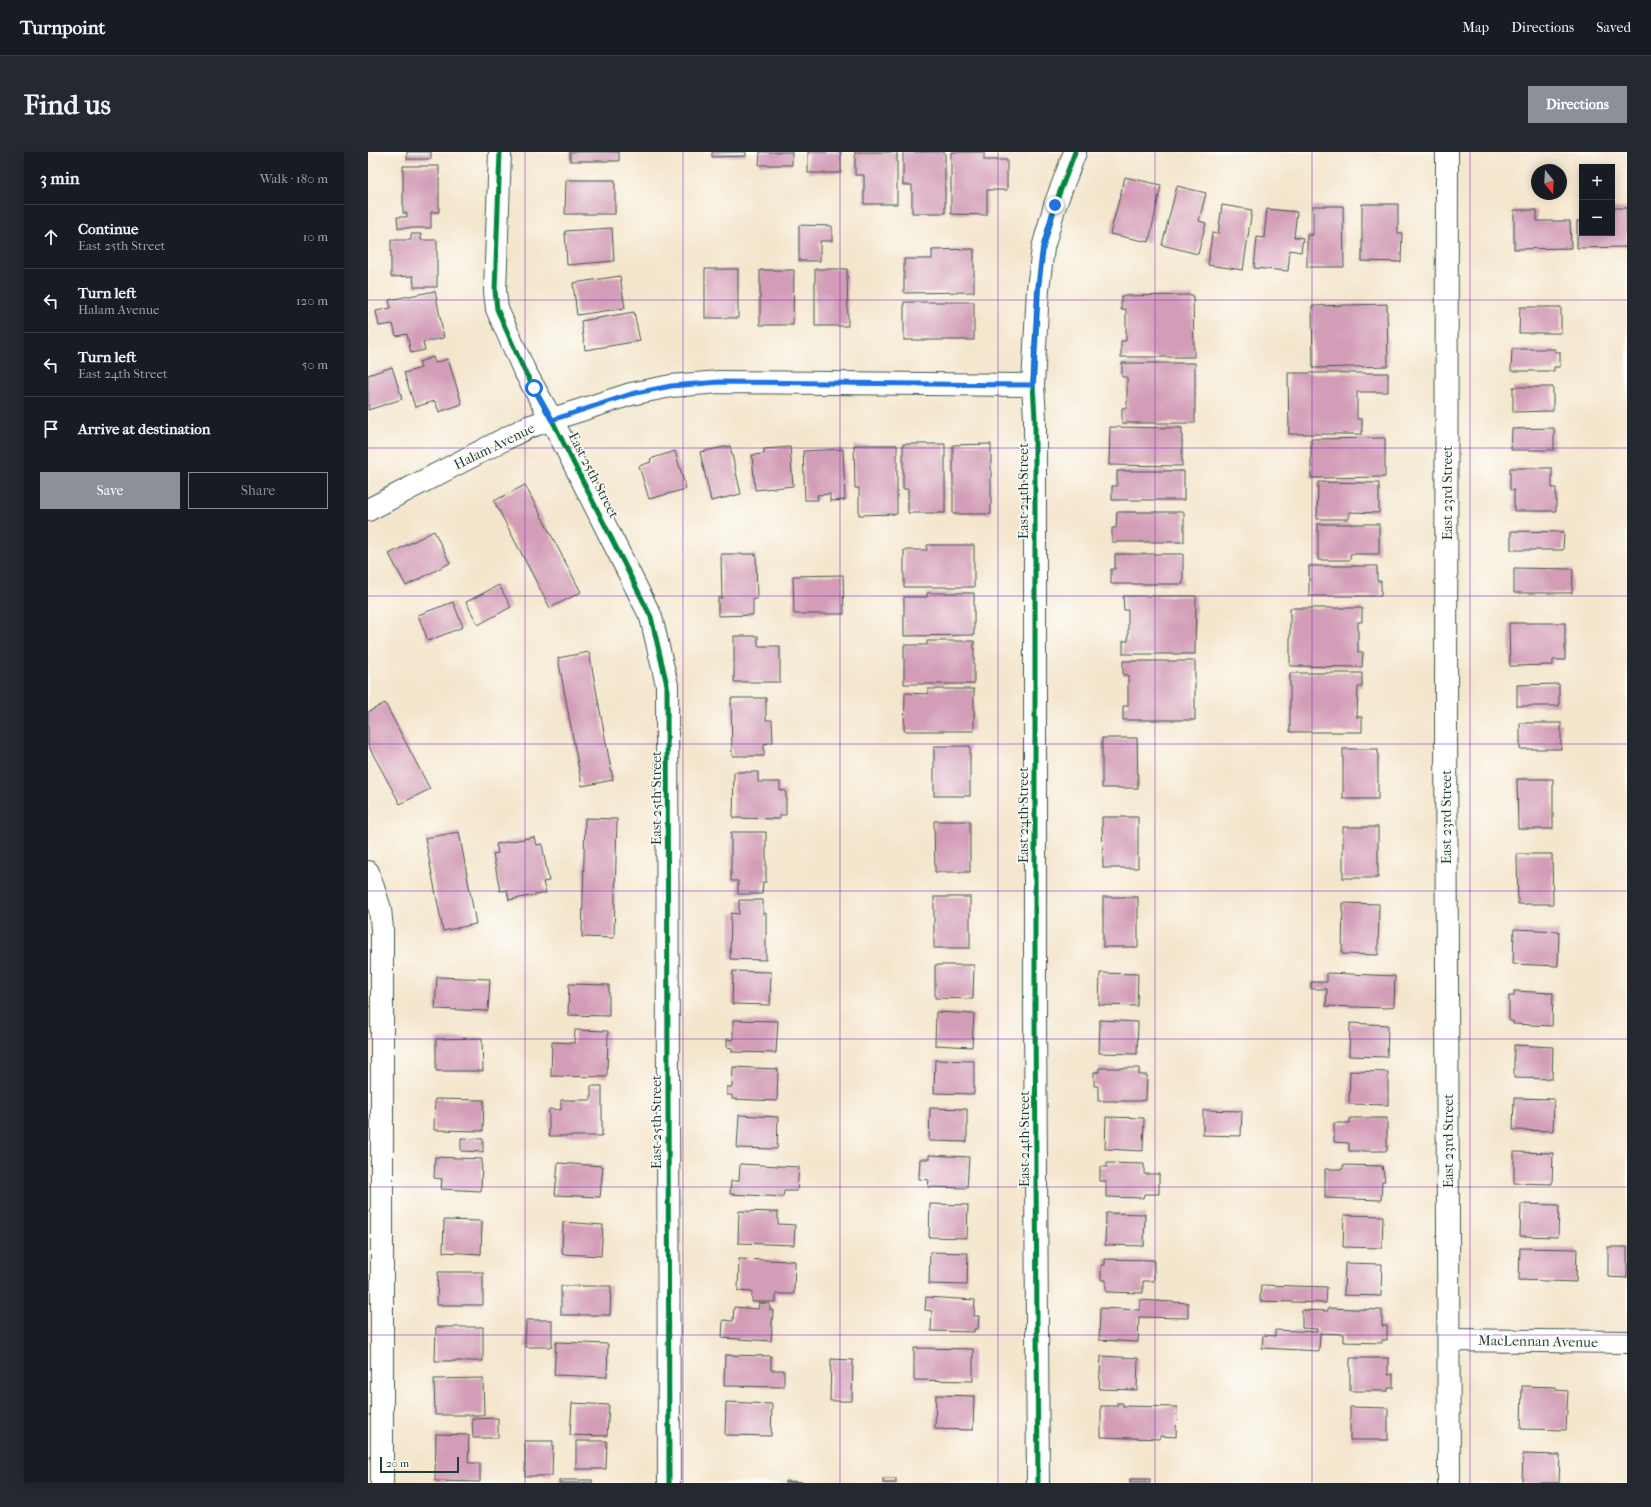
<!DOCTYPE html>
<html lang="en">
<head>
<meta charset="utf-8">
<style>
	body { margin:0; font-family:"IM FELL French Canon",serif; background:#242831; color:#f1f3f6 }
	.controls { position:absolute; right:12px; top:12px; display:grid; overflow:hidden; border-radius:0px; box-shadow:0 2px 10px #0003 }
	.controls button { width:36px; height:36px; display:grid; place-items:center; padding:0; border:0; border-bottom:1px solid #363941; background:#171b24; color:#f1f3f6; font:20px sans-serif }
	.compass { position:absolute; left:1163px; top:12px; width:36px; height:36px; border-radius:50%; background:#171b24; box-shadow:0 2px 10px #0003; rotate:162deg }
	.scale { position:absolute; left:12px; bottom:10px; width:79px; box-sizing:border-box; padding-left:4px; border:2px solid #1f3d34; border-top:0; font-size:11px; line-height:14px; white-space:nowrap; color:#1f3d34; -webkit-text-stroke:3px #fdfcf7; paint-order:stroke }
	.stop { position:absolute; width:12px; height:12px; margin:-9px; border:3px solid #1a73e8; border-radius:50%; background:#fff }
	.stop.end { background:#1a73e8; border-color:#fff; box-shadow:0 1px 4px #0008 }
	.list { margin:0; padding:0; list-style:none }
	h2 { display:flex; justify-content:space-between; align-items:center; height:52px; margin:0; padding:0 16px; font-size:17px }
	h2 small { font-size:13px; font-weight:400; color:#9ea1a6 }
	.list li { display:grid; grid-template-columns:26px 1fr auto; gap:12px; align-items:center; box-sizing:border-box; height:64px; padding:0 16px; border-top:1px solid #363941 }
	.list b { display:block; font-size:15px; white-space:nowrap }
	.list p { margin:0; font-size:13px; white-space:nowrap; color:#9ea1a6 }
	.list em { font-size:13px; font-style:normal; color:#9ea1a6 }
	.actions { display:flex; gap:8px; padding:12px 16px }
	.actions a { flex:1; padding:9px 0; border:1px solid #8c9099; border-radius:0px; text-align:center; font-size:14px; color:#8c9099 }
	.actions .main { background:#8c9099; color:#fff }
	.icon { flex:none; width:22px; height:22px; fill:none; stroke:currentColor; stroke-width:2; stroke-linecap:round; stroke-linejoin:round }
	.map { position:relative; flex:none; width:1259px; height:1331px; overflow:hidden; border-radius:0px }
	header { display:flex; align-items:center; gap:24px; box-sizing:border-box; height:56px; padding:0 20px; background:#171b24; border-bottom:1px solid #363941 }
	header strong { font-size:19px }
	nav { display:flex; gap:22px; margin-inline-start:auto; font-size:14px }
	.intro { display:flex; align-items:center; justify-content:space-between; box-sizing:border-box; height:96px; padding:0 24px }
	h1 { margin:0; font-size:28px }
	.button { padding:10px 18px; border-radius:0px; background:#8c9099; color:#fff; font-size:14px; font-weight:700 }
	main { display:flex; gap:24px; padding:0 24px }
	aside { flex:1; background:#171b24; border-radius:0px; box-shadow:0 2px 10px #0003 }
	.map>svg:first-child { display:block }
</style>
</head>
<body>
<header>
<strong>Turnpoint</strong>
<nav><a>Map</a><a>Directions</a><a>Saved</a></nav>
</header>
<div class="intro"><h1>Find us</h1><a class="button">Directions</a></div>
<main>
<aside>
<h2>3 min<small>Walk · 180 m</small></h2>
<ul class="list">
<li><svg class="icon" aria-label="ahead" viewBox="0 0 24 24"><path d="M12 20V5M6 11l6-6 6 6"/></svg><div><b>Continue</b><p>East 25th Street</p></div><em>10 m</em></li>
<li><svg class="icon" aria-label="left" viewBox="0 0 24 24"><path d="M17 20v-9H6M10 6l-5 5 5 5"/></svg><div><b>Turn left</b><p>Halam Avenue</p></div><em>120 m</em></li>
<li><svg class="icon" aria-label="left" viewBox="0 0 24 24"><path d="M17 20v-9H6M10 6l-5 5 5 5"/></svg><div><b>Turn left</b><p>East 24th Street</p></div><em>50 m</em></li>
<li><svg class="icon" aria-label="arrive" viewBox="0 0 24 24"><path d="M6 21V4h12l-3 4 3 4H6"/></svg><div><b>Arrive at destination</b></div></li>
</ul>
<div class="actions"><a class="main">Save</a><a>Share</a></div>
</aside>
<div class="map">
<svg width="1259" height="1331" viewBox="0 0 1259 1331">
	<rect width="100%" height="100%" fill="#fdfcf7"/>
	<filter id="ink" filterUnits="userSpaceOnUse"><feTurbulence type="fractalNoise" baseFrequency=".025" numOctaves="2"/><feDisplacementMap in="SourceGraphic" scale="8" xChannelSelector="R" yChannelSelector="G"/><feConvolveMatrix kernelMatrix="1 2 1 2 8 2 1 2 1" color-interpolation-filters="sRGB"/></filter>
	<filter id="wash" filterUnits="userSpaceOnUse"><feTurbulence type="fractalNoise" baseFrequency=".012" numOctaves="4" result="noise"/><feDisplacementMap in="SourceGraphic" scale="16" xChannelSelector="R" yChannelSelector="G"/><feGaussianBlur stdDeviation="0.9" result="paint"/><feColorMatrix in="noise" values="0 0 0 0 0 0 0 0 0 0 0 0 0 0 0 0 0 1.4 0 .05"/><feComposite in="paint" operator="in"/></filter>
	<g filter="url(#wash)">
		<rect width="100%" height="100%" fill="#f4e6cd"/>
		<g id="blocks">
			<g fill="#d39db7">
				<rect x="39" y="0" width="24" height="7"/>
				<rect x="202" y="0" width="49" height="9"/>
				<polygon points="344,0 378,0 378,4 344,5"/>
				<polygon points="392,0 424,0 424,13 391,13"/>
				<rect x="440" y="0" width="33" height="21"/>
				<polygon points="487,0 529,0 529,52 496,52 496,23 487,23"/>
				<polygon points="535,0 577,0 577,61 544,61 544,33 535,33"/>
				<polygon points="583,0 616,0 616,8 639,8 639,38 619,38 619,63 583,62"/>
				<polygon points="35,14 71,14 71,60 63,60 63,76 30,76 29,65 39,65 39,61 35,61"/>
				<polygon points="757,25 793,33 781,90 742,82"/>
				<polygon points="198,28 247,28 247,62 197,62"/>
				<polygon points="809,34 838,41 831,69 838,71 830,102 794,93"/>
				<polygon points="994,52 1030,52 1030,81 1034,81 1033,110 994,109"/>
				<polygon points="854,53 884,58 875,118 840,113 844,81 850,82"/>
				<polygon points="945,54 975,54 976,115 939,115 939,83 945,83"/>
				<polygon points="1244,56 1259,56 1259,95 1209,96 1209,69 1214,69 1214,81 1244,81"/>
				<polygon points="899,57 929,60 926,85 935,86 933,100 922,98 920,119 886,116 889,85 896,86"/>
				<polygon points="1146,58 1169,58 1169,69 1202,69 1203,96 1146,97"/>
				<polygon points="431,73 464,74 464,89 452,89 452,109 431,109"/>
				<polygon points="244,76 246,109 199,113 197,79"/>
				<polygon points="43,82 53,82 53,88 69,88 69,135 46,135 45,124 23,125 23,88 43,88"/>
				<polygon points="606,97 606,140 536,141 536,107 564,107 564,98"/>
				<rect x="337" y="117" width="33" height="49"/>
				<polygon points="447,117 479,117 480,174 447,174"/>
				<polygon points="392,118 426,118 425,173 392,173"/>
				<polygon points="252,124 257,156 209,163 205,131"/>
				<polygon points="67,139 76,186 55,190 57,198 43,201 39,182 28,184 25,172 11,174 8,159 23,156 21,148"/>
				<polygon points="825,143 826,205 753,205 753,189 758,189 758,157 753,158 753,144"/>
				<rect x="536" y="150" width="70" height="38"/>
				<polygon points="1019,152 1020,214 945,216 944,154"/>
				<polygon points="1152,155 1193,155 1193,181 1151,181"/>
				<polygon points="266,160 272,189 217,198 213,169"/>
				<polygon points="1144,197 1187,197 1187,200 1192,200 1192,215 1186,215 1186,219 1143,219"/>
				<polygon points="65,205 67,211 80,207 94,252 71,260 67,249 47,255 36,221 53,216 51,210"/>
				<polygon points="754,211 827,211 827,271 754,271 754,256 759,256 759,225 754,225"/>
				<polygon points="24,215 34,247 0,258 0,223"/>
				<polygon points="920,221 1020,221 1020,240 989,240 989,267 994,267 994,282 921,282"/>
				<polygon points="1145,235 1185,235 1185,259 1145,260"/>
				<polygon points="742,275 814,276 814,314 741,313"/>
				<polygon points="1186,276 1186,298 1143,298 1144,277"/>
				<polygon points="1017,286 1017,325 943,326 943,287"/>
				<polygon points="535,292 577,292 577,361 540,361 540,337 535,337"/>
				<polygon points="623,292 623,362 585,362 585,293"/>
				<polygon points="486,293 529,293 529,362 491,363 491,336 487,336"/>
				<polygon points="362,294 373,342 343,349 332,300"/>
				<polygon points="422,295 425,334 387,338 384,303 396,302 396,297"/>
				<polygon points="475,297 477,348 462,349 462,342 449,343 450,348 437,348 435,299"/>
				<polygon points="307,299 318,337 281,347 271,314 283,310 282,307"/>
				<polygon points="1142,316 1184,316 1184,336 1188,336 1188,359 1146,359 1146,338 1142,338"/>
				<polygon points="749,319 816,319 816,348 744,348 744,334 749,334"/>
				<polygon points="950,330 1011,331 1011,361 981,360 981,367 949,367"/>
				<polygon points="157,333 213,440 182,456 126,349"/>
				<polygon points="749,360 816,360 816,390 744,390 744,376 748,376"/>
				<polygon points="950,372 1011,372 1011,402 982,402 982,408 950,408"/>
				<polygon points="66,379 82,411 38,434 21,402"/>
				<polygon points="1143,379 1196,380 1195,398 1143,398"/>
				<polygon points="559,393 606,393 606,435 536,435 536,398 559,398"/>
				<polygon points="353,402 388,402 389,447 385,447 385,463 350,464 350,446 354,446"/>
				<polygon points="747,402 815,402 815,432 743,432 743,417 747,417"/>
				<polygon points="941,414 1009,414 1009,429 1013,429 1013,444 941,444"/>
				<polygon points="1146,416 1205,417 1204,441 1146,441"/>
				<polygon points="475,423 476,462 426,462 425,424"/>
				<polygon points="131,433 143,455 110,473 98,450"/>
				<polygon points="559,441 606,441 606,483 536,484 536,445 559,445"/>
				<polygon points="755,444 828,444 827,502 755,502 755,489 760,489 760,458 756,458"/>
				<polygon points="85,450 95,475 60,489 50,463"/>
				<polygon points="922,456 994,456 994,470 990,470 990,500 995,500 994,515 922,514"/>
				<polygon points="1141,471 1197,471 1197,508 1185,508 1185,513 1142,514"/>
				<polygon points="366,484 390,484 390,494 412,494 412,530 366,530"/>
				<polygon points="559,489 606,489 606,532 536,532 536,493 559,493"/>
				<polygon points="221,500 245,628 214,634 190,506"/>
				<polygon points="755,509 827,509 827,568 755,568 755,554 760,554 760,523 755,523"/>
				<polygon points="922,521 994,521 994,535 990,535 989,565 994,565 994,580 922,580"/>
				<polygon points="1191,532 1191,554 1149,554 1149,533"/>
				<polygon points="560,537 606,537 606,579 536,579 537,541 560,542"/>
				<polygon points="363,546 398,546 398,568 404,568 405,590 396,592 396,604 364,604"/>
				<polygon points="17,551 62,637 32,652 0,593 0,560"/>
				<rect x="1152" y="571" width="41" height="26"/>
				<polygon points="734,586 769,586 770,636 734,636"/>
				<rect x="566" y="594" width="36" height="50"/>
				<rect x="975" y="597" width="35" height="50"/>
				<polygon points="366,620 390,620 390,630 412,630 412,638 418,639 418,663 412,663 412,667 365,666"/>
				<polygon points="1149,627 1185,627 1185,677 1150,677"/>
				<polygon points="734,665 770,665 770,716 735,716"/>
				<polygon points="217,666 249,667 246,786 214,785"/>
				<polygon points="566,669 602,669 602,720 567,720"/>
				<rect x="975" y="675" width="35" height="51"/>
				<polygon points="91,680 108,772 75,779 57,686"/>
				<polygon points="363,680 398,680 398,730 395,730 394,742 370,742 370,729 363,729"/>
				<polygon points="166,685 168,693 174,692 181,729 175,730 178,741 141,748 139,738 132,739 125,702 130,701 128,692"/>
				<polygon points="1149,702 1184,702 1185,752 1150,752"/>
				<rect x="566" y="745" width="36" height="51"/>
				<rect x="735" y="745" width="35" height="50"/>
				<polygon points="371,748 395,748 395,762 398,761 398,808 362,807 363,761 371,762"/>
				<polygon points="975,751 1011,752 1010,803 974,802"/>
				<polygon points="1146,777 1191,779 1190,814 1145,812"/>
				<polygon points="567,813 606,813 605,847 567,846"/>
				<polygon points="365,819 403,820 402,853 364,852"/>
				<polygon points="732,821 770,822 769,854 731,853"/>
				<polygon points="959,821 1027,824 1026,854 1019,856 958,854 959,837 943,837 943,830 959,830"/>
				<polygon points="69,825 122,827 120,859 67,857"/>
				<polygon points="201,832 241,833 241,864 200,863"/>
				<polygon points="1146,839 1185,841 1184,874 1145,872 1145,869 1141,869 1141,844 1146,844"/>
				<polygon points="568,860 606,862 604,895 567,893"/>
				<polygon points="365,868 410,869 408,901 364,900 364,896 359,895 359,887 365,888"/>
				<polygon points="732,868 770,870 769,902 731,901"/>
				<polygon points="982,871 1020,873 1019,905 981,904"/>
				<polygon points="207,878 240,879 239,925 183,924 184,890 206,891"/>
				<polygon points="114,886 115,919 68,919 68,887"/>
				<polygon points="1146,893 1185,895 1184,927 1146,926"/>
				<polygon points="567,908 606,909 606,942 566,941"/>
				<polygon points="365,915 410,917 409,949 364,947 364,943 359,943 359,935 364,935"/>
				<polygon points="731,916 771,916 771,923 779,923 778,948 770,949 730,949 730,934 726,934 726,920 731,920"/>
				<polygon points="982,919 1020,920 1020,953 981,952"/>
				<polygon points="223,934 234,934 234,984 181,984 181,957 193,958 193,948 223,948"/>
				<polygon points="1146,946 1186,947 1185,979 1145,978"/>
				<polygon points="67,947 116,948 115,979 66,978"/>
				<polygon points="562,956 599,957 599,990 561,989"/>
				<polygon points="835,958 874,959 873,984 835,983"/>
				<polygon points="371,963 410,965 409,997 369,996"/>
				<polygon points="738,965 776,966 775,999 737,997"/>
				<polygon points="982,966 1019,966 1019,999 981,999 981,991 966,990 966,971 982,971"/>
				<polygon points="93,986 115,987 115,1000 93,999"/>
				<polygon points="1146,1000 1185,1001 1184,1032 1146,1031"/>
				<polygon points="561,1003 601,1005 599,1036 560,1035 561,1028 551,1027 552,1007 561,1007"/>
				<polygon points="67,1005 114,1007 113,1039 73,1037 74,1027 66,1026"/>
				<polygon points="190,1011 235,1014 232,1045 187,1043"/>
				<polygon points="739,1011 776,1012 776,1022 791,1022 791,1042 776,1042 775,1046 738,1045 738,1029 732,1029 732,1015 739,1015"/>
				<polygon points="372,1012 431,1015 429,1039 416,1039 415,1045 362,1042 363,1029 371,1029"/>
				<polygon points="975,1013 1014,1014 1017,1029 1014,1029 1013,1048 957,1046 957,1017 975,1017"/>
				<polygon points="562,1052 600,1053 599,1086 561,1085"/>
				<polygon points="1153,1052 1191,1053 1190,1085 1152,1084"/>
				<polygon points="371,1059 410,1060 410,1072 427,1073 426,1093 370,1091"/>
				<polygon points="738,1061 777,1062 776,1094 737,1093"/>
				<polygon points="976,1063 1015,1064 1014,1096 975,1095"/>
				<polygon points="76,1068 114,1069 113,1102 75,1100"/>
				<polygon points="195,1070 235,1073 233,1104 194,1102"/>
				<polygon points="1240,1095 1259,1095 1259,1126 1240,1125"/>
				<polygon points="1152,1096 1209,1097 1208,1130 1151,1128"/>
				<polygon points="562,1100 600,1101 599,1133 561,1132"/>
				<polygon points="371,1107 427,1109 426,1142 408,1142 408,1150 384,1150 384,1140 370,1139"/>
				<polygon points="737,1107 786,1108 786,1129 775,1129 775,1141 738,1140 738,1128 733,1128 733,1113 737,1113"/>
				<polygon points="977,1111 1014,1112 1013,1144 976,1143"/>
				<polygon points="70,1120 115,1120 115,1153 69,1153"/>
				<polygon points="893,1133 959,1135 958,1151 892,1149"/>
				<polygon points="193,1134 243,1134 242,1163 193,1163"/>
				<polygon points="558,1145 607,1148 606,1164 611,1164 610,1177 606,1177 606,1180 563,1179 564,1159 557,1158"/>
				<polygon points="772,1148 820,1151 820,1166 771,1165 770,1190 731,1188 732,1156 772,1158"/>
				<polygon points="391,1151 402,1152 402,1158 405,1158 403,1189 354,1186 355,1168 365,1169 366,1155 390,1157"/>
				<polygon points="960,1156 1014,1158 1014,1174 1019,1174 1019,1188 1014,1188 1014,1191 976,1190 976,1182 952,1181 951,1199 894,1196 895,1183 907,1184 907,1178 949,1180 949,1177 934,1176 934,1158 960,1159"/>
				<polygon points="158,1168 184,1168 184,1195 157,1195"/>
				<polygon points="68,1175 115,1175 115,1209 67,1209"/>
				<polygon points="188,1190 240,1192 239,1225 186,1223"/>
				<polygon points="546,1196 605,1197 605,1229 546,1228"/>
				<polygon points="357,1203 403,1204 403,1218 416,1218 416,1235 356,1234"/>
				<polygon points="733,1204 770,1206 769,1238 731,1237"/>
				<polygon points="982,1206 1020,1206 1020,1223 1025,1222 1025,1236 1020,1236 1020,1239 982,1239"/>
				<polygon points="463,1207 485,1208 484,1249 462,1249"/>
				<polygon points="115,1226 116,1263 67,1263 66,1227"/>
				<polygon points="1154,1234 1188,1235 1188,1238 1200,1239 1198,1278 1153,1277"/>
				<polygon points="568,1243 606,1244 605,1278 567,1277"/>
				<polygon points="358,1250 404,1252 403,1284 357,1283"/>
				<polygon points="204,1251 241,1253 239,1284 202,1283"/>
				<polygon points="749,1251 755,1251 755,1254 809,1255 808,1285 792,1284 792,1287 733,1285 733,1254 749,1254"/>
				<polygon points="982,1255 1020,1256 1020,1288 982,1288"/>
				<polygon points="130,1266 130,1286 105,1286 104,1267"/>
				<polygon points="68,1282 101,1283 100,1311 112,1311 112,1330 67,1329"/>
				<polygon points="157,1289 185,1289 184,1324 157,1324"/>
				<polygon points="208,1289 239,1289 238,1317 208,1317"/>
				<polygon points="1155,1302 1192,1303 1191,1331 1154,1331"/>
				<rect x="515" y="1327" width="13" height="4"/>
				<rect x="762" y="1327" width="20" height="4"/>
				<rect x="191" y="1328" width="33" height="3"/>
				<polygon points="417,1329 434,1330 434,1331 417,1331"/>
			</g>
		</g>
	</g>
	<g filter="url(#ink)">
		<use href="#blocks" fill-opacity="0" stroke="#3f564b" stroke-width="1"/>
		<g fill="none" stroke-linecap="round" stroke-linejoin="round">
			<g stroke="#3f564b" stroke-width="24">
				<g id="minor">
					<polyline points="132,0 127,139 129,157 156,218 184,268 283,465 299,533 301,1331"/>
					<polyline points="1079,0 1078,567 1081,1331"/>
					<polyline points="0,358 160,275 263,242 303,234 351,230 665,233"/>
					<polyline points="0,720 12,757 14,777 14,1331"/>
					<polyline points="1081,1188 1259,1190"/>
					<polyline points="670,1331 667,863 667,266 665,233 670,137 675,96 687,53 707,0"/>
				</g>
			</g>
			<use href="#minor" stroke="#fff" stroke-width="22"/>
			<g stroke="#fdfcf7" stroke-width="8">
				<g id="cycleway">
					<polyline points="132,0 127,139 129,157 156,218 184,268 283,465 299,533 301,1331"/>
					<polyline points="670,1331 667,863 667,266 665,233 670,137 675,96 687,53 707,0"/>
				</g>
			</g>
			<use href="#cycleway" stroke="#00873e" stroke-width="5"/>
		</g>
	</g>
	<g fill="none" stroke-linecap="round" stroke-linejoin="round" filter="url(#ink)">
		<polyline stroke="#1a73e8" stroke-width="5" points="166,236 184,268 263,242 303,234 351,230 665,233 670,137 675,96 687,53"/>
	</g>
	<path fill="none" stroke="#7b2cbf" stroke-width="1" stroke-opacity="0.55" d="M157,0V1331M315,0V1331M472,0V1331M630,0V1331M787,0V1331M944,0V1331M1102,0V1331M0,148H1259M0,296H1259M0,444H1259M0,592H1259M0,739H1259M0,887H1259M0,1035H1259M0,1183H1259"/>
	<g text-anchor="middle" stroke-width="3" stroke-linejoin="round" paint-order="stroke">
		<g font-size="14" fill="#1f3d34" stroke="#fdfcf7">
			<text transform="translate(126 294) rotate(-26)" y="5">Halam Avenue</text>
			<text transform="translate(226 323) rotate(63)" y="5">East 25th Street</text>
			<text transform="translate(655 339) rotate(-90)" y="5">East 24th Street</text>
			<text transform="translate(1079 341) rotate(-90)" y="5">East 23rd Street</text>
			<text transform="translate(288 646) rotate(-90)" y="5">East 25th Street</text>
			<text transform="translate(655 663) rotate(-90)" y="5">East 24th Street</text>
			<text transform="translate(1078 665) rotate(-90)" y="5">East 23rd Street</text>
			<text transform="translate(288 970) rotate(-90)" y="5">East 25th Street</text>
			<text transform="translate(656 987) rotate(-90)" y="5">East 24th Street</text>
			<text transform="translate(1080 989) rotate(-90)" y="5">East 23rd Street</text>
			<text transform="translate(1170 1189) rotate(1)" y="5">MacLennan Avenue</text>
		</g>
	</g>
</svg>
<div class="controls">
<button>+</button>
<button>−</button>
</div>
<svg class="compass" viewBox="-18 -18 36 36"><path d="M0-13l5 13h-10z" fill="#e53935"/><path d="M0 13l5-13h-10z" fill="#9ea1a6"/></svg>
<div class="scale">20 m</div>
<div class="stop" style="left:166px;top:236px"></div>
<div class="stop end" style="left:687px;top:53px"></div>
</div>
</main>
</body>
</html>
